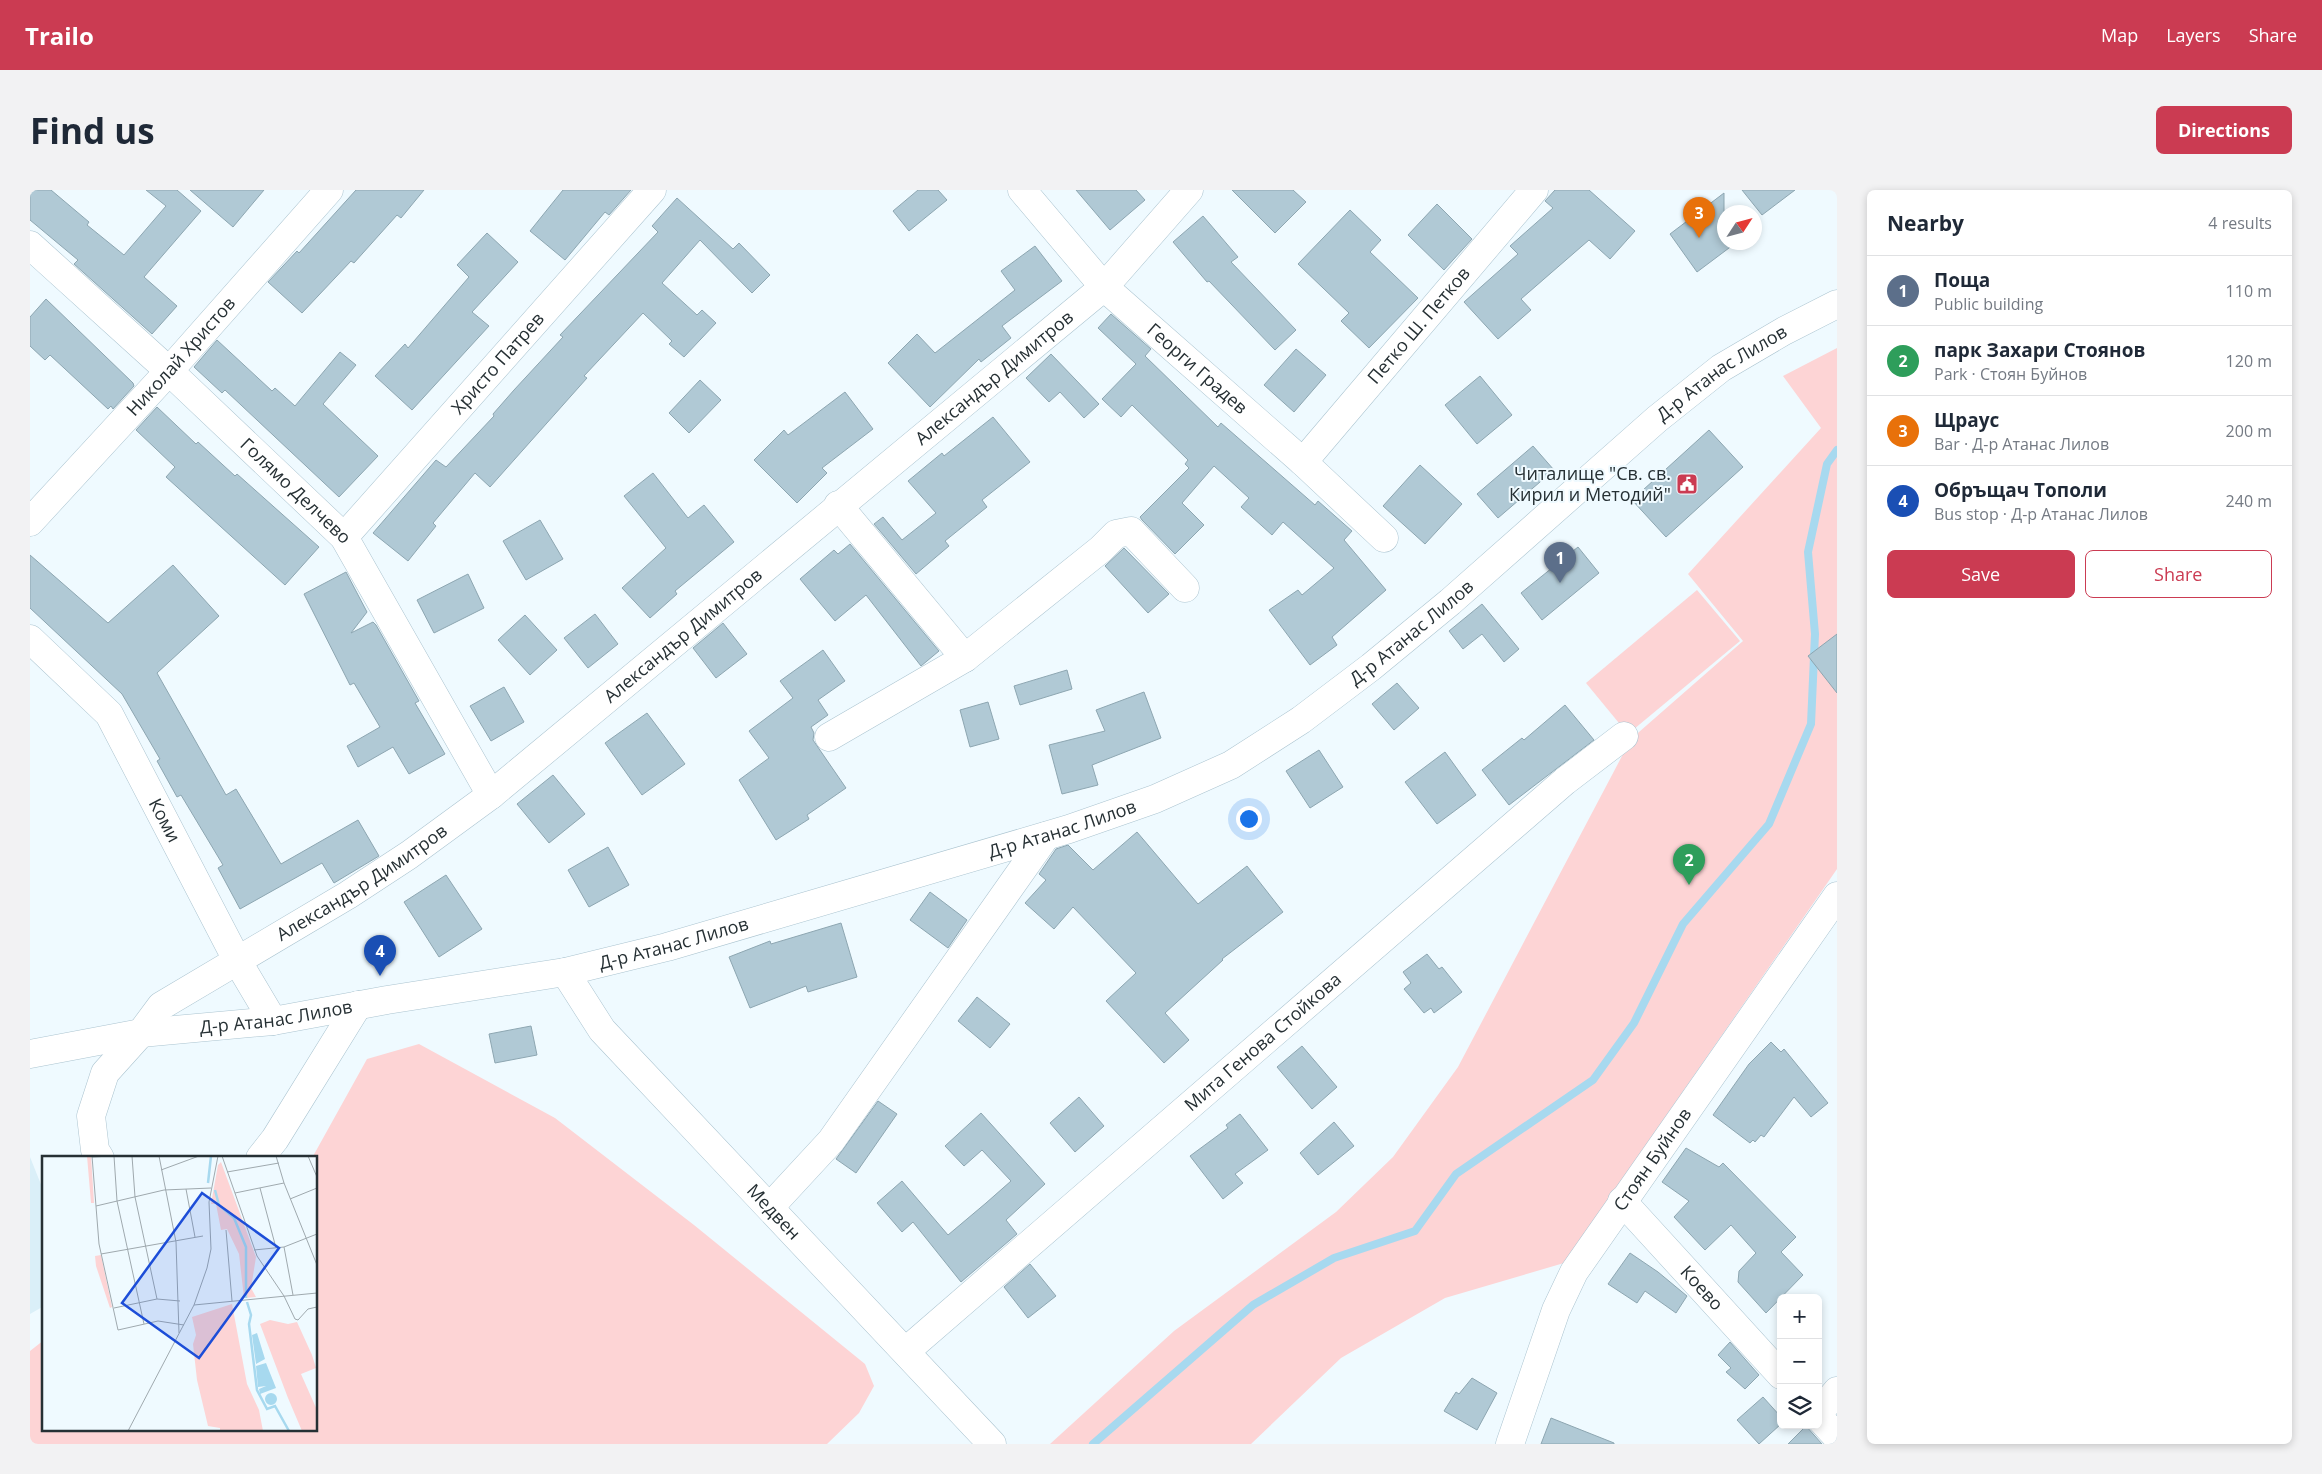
<!DOCTYPE html>
<html lang="en">
<head>
<meta charset="utf-8">
<style>
	body { margin:0; font-family:"Open Sans",sans-serif; background:#f2f2f3; color:#1f2937 }
	.controls { position:absolute; right:15px; bottom:15px; display:grid; overflow:hidden; border-radius:8px; box-shadow:0 2px 8px #0003 }
	.controls button { width:45px; height:45px; display:grid; place-items:center; padding:0; border:0; border-bottom:1px solid #e0e1e3; background:#fff; color:#1f2937; font:25px sans-serif }
	.compass { position:absolute; left:1687px; top:15px; width:45px; height:45px; border-radius:50%; background:#fff; box-shadow:0 2px 8px #0003; rotate:54deg }
	.you { position:absolute; left:1218px; top:628px; width:18px; height:18px; margin:-12px; border:4px solid #fff; border-radius:50%; background:#1a73e8; box-shadow:0 0 0 8px #1a73e833 }
	.badge { display:grid; place-items:center; width:32px; height:32px; border-radius:50%; background:#cb3b52; color:#fff; font-size:16px; font-weight:700 }
	.pin { position:absolute; translate:-50% -41px; filter:drop-shadow(0 1px 2px #0008) }
	.pin::after { content:''; position:absolute; top:26px; width:18px; height:15px; background:inherit; clip-path:polygon(0 0,100% 0,50% 100%) }
	.list { margin:0; padding:0; list-style:none }
	h2 { display:flex; justify-content:space-between; align-items:center; height:65px; margin:0; padding:0 20px; font-size:21px }
	h2 small { font-size:16px; font-weight:400; color:#747a83 }
	.list li { display:grid; grid-template-columns:32px 1fr auto; gap:15px; align-items:center; box-sizing:border-box; height:70px; padding:0 20px; border-top:1px solid #e0e1e3 }
	.list b { display:block; font-size:19px; white-space:nowrap }
	.list p { margin:0; font-size:16px; white-space:nowrap; color:#747a83 }
	.list em { font-size:16px; font-style:normal; color:#747a83 }
	.actions { display:flex; gap:10px; padding:15px 20px }
	.actions a { flex:1; padding:11px 0; border:1px solid #cb3b52; border-radius:8px; text-align:center; font-size:18px; color:#cb3b52 }
	.actions .main { background:#cb3b52; color:#fff }
	.icon { flex:none; width:28px; height:28px; fill:none; stroke:currentColor; stroke-width:2; stroke-linecap:round; stroke-linejoin:round }
	.map { position:relative; flex:none; width:1807px; height:1254px; overflow:hidden; border-radius:8px }
	header { display:flex; align-items:center; gap:30px; box-sizing:border-box; height:70px; padding:0 25px; background:#cb3b52; color:#fff }
	header strong { font-size:24px }
	nav { display:flex; gap:28px; margin-inline-start:auto; font-size:18px }
	.intro { display:flex; align-items:center; justify-content:space-between; box-sizing:border-box; height:120px; padding:0 30px }
	h1 { margin:0; font-size:35px }
	.button { padding:12px 22px; border-radius:8px; background:#cb3b52; color:#fff; font-size:18px; font-weight:700 }
	main { display:flex; gap:30px; padding:0 30px }
	aside { flex:1; background:#fff; border-radius:8px; box-shadow:0 2px 8px #0003 }
	.map>svg:first-child { display:block }
</style>
</head>
<body>
<header>
<strong>Trailo</strong>
<nav><a>Map</a><a>Layers</a><a>Share</a></nav>
</header>
<div class="intro"><h1>Find us</h1><a class="button">Directions</a></div>
<main>
<div class="map">
<svg width="1807" height="1254" viewBox="0 0 1807 1254">
	<rect width="100%" height="100%" fill="#effaff"/>
	<polygon fill="#daeff8" points="0,967 14,1002 14,1116 0,1124"/>
	<g fill="#fdd4d5">
		<polygon points="1807,158 1807,679 1534,1073 1415,1108 1311,1168 1221,1254 1020,1254 1144,1141 1306,1022 1363,967 1428,877 1601,549 1713,451 1658,384 1791,238 1753,186"/>
		<polygon points="1667,400 1710,451 1598,544 1556,493"/>
		<polygon points="389,854 525,928 664,1035 835,1174 844,1196 829,1223 797,1254 0,1254 0,1161 14,1150 14,1240 286,1240 286,968 282,968 337,869"/>
	</g>
	<g fill="none" stroke-linecap="round" stroke-linejoin="round">
		<polyline stroke="#a7d9ef" stroke-width="8" points="1063,1254 1223,1115 1304,1068 1385,1041 1426,984 1563,890 1604,833 1653,734 1739,634 1781,534 1785,444 1778,362 1797,274 1807,260"/>
	</g>
	<g fill="#b0c9d5" stroke="#8da6b1">
		<polygon points="0,0 21,0 59,32 57,35 94,65 136,16 116,0 147,0 171,21 114,87 147,116 122,144 44,74 48,70 0,30"/>
		<polygon points="160,0 234,0 203,37"/>
		<polygon points="326,0 394,0 371,28 367,25 324,73 321,71 272,123 238,92 267,61 269,63"/>
		<polygon points="533,0 601,0 579,25 575,22 535,70 500,41"/>
		<polygon points="888,0 908,0 917,10 879,41 863,21"/>
		<polygon points="1046,0 1106,0 1115,10 1080,40"/>
		<polygon points="1202,0 1263,0 1276,12 1245,43"/>
		<polygon points="1525,0 1559,0 1605,41 1580,69 1559,50 1491,109 1501,120 1468,149 1434,112 1488,64 1480,56 1523,18 1515,11"/>
		<polygon points="1712,0 1765,0 1732,25"/>
		<polygon points="1694,3 1694,52 1707,52 1667,82 1640,44"/>
		<polygon points="647,8 703,59 709,53 740,85 722,103 670,50 632,93 667,125 672,120 686,133 654,167 639,154 642,151 613,123 554,186 557,188 460,297 445,283 403,333 406,336 378,371 343,343 406,270 416,277 464,226 463,224 484,200 533,147 530,145 628,42 622,36"/>
		<polygon points="1407,14 1442,49 1414,80 1378,45"/>
		<polygon points="1320,20 1351,50 1340,62 1388,108 1339,158 1311,131 1319,123 1268,74"/>
		<polygon points="1173,26 1208,67 1201,72 1266,140 1245,160 1179,91 1177,92 1143,52"/>
		<polygon points="457,43 488,72 442,122 459,136 382,220 345,186 375,154 378,158 439,87 427,75"/>
		<polygon points="1005,56 1032,91 972,136 981,148 951,172 949,169 900,217 858,173 887,144 905,163 985,100 971,81"/>
		<polygon points="16,109 103,193 104,196 83,219 81,216 78,219 20,165 15,170 0,156 0,127"/>
		<polygon points="1081,124 1121,159 1115,166 1188,237 1191,233 1285,315 1288,311 1322,341 1314,350 1356,400 1302,447 1307,455 1280,475 1239,420 1268,400 1272,405 1304,378 1253,332 1242,345 1211,317 1219,308 1184,276 1152,313 1174,335 1145,364 1112,330 1110,327 1159,278 1155,274 1158,270 1102,215 1091,227 1072,209 1106,174 1068,138"/>
		<polygon points="187,150 242,201 245,198 265,216 310,162 326,175 293,214 348,266 309,307 195,200 192,203 164,177"/>
		<polygon points="1266,159 1296,185 1264,222 1234,195"/>
		<polygon points="1021,164 1069,214 1054,228 1030,202 1019,212 996,188"/>
		<polygon points="1450,186 1482,225 1447,254 1415,215"/>
		<polygon points="670,190 691,210 659,243 639,223"/>
		<polygon points="815,202 843,239 792,278 797,283 767,313 724,270 754,240 758,245"/>
		<polygon points="127,217 166,254 168,252 205,286 207,284 289,357 255,395 136,287 145,277 106,240"/>
		<polygon points="963,227 1000,272 952,310 957,317 915,351 919,356 886,384 844,334 853,327 872,350 906,323 878,291 912,263 914,266"/>
		<polygon points="1679,240 1713,277 1636,347 1602,310"/>
		<polygon points="1503,256 1524,280 1468,328 1447,304"/>
		<polygon points="1390,275 1432,314 1395,354 1353,316"/>
		<polygon points="623,283 658,328 674,315 704,352 645,401 647,404 620,428 592,398 636,358 594,306"/>
		<polygon points="510,330 533,369 496,390 473,351"/>
		<polygon points="820,354 909,461 891,476 836,405 805,431 770,389 804,360 808,364"/>
		<polygon points="1548,357 1569,383 1512,430 1491,403"/>
		<polygon points="1094,358 1139,404 1118,423 1075,376"/>
		<polygon points="0,365 78,433 143,375 189,426 127,483 196,605 206,599 251,674 328,630 349,666 304,693 292,673 210,719 188,678 193,675 151,605 147,607 127,571 130,569 92,504 0,418"/>
		<polygon points="316,382 337,422 321,443 343,432 346,435 389,511 385,513 415,564 379,584 363,557 328,577 317,556 350,537 324,493 320,495 274,404"/>
		<polygon points="438,384 454,418 404,443 387,410"/>
		<polygon points="1452,414 1489,459 1474,472 1452,444 1433,459 1419,441"/>
		<polygon points="565,424 588,454 558,478 534,448"/>
		<polygon points="495,425 527,460 500,485 468,450"/>
		<polygon points="693,433 717,464 686,488 663,458"/>
		<polygon points="1807,444 1807,503 1778,466"/>
		<polygon points="793,460 815,491 788,510 798,525 781,537 784,543 783,550 816,598 777,625 779,629 746,650 709,590 739,568 719,541 763,508 750,491"/>
		<polygon points="1037,480 1042,499 990,515 984,496"/>
		<polygon points="1367,493 1389,518 1364,540 1342,514"/>
		<polygon points="474,497 494,532 461,551 440,516"/>
		<polygon points="1114,502 1131,548 1062,575 1068,595 1032,604 1019,555 1075,541 1066,520"/>
		<polygon points="958,512 969,549 940,557 930,520"/>
		<polygon points="1535,515 1564,550 1479,615 1452,580 1492,548 1494,550"/>
		<polygon points="617,523 655,574 612,605 575,553"/>
		<polygon points="1289,560 1313,597 1280,618 1256,581"/>
		<polygon points="1415,562 1446,605 1407,634 1375,592"/>
		<polygon points="523,585 555,624 519,653 487,614"/>
		<polygon points="1107,642 1168,714 1217,676 1253,722 1192,769 1193,770 1135,823 1159,850 1134,873 1076,811 1106,783 1043,717 1024,739 995,713 1016,690 1009,684 1026,659 1038,655 1063,680"/>
		<polygon points="578,657 599,695 559,717 538,680"/>
		<polygon points="416,685 452,739 409,767 374,712"/>
		<polygon points="900,702 937,730 918,758 880,730"/>
		<polygon points="811,733 827,787 778,802 776,796 720,818 699,767 740,751 741,754"/>
		<polygon points="1397,764 1409,779 1412,777 1432,802 1404,823 1401,818 1394,823 1374,799 1381,793 1373,782"/>
		<polygon points="947,807 980,834 960,858 928,831"/>
		<polygon points="501,836 507,865 465,873 459,844"/>
		<polygon points="1741,852 1751,862 1754,859 1798,913 1781,927 1764,907 1734,947 1731,945 1725,952 1723,950 1720,953 1683,925 1719,874"/>
		<polygon points="1272,856 1307,897 1282,919 1247,877"/>
		<polygon points="1049,907 1074,936 1045,962 1020,933"/>
		<polygon points="848,911 867,924 826,983 806,969"/>
		<polygon points="951,923 1015,994 976,1030 987,1044 931,1092 883,1032 872,1042 847,1013 872,991 918,1045 956,1013 981,991 952,960 934,976 915,956"/>
		<polygon points="1210,924 1238,960 1205,984 1213,993 1193,1009 1160,966 1198,938 1196,935"/>
		<polygon points="1304,932 1324,956 1288,985 1270,963"/>
		<polygon points="1656,958 1689,977 1693,973 1766,1047 1751,1062 1773,1085 1736,1123 1708,1092 1709,1081 1726,1063 1701,1035 1675,1060 1644,1027 1659,1011 1632,992"/>
		<polygon points="1600,1063 1628,1082 1657,1106 1646,1123 1615,1101 1607,1113 1578,1094"/>
		<polygon points="1000,1074 1026,1106 998,1128 974,1097"/>
		<polygon points="1700,1152 1729,1185 1715,1199 1696,1182 1701,1178 1688,1165"/>
		<polygon points="1442,1188 1467,1203 1447,1240 1414,1221 1426,1202 1429,1204"/>
		<polygon points="1733,1207 1751,1227 1751,1234 1729,1254 1707,1230"/>
		<polygon points="1521,1228 1584,1253 1584,1254 1511,1254"/>
		<polygon points="1776,1236 1792,1254 1758,1254"/>
	</g>
	<g fill="none" stroke-linecap="round" stroke-linejoin="round">
		<g stroke="#abc4d0" stroke-width="29">
			<g id="minor">
				<path id="s1" d="M992,0L1074,97L1273,272L1354,348"/>
				<path id="s2" d="M0,55L139,181L314,347L461,605"/>
				<path id="s3" d="M1273,272L1504,0"/>
				<polyline points="808,315 935,468"/>
				<path id="s4" d="M0,332L139,181L299,0"/>
				<path id="s5" d="M314,347L622,0"/>
				<path id="s6" d="M0,449L79,524L208,772L243,831"/>
				<polyline points="799,547 935,468 1071,359 1086,344 1101,341 1155,398"/>
				<path id="s7" d="M535,782L572,840L962,1254"/>
				<path id="s8" d="M0,864L111,843L243,831L357,810L535,782L637,757L1039,639L1125,609L1201,575L1271,530L1341,477L1420,412L1627,229L1691,178L1754,141L1807,114"/>
				<path id="s9" d="M70,968L65,960L61,926L75,883L111,843L131,816L318,705L379,665L461,605L1074,97L1159,0"/>
				<polyline points="230,968 245,949 328,815"/>
				<path id="s10" d="M1592,1011L1751,1185"/>
				<polyline points="740,1017 801,951 1016,646"/>
				<path id="s11" d="M876,1161L1535,591L1594,546"/>
				<polyline points="1788,1224 1807,1201"/>
				<polyline points="1788,1226 1807,1247"/>
				<path id="s12" d="M1480,1254L1526,1120L1544,1082L1807,706"/>
			</g>
		</g>
		<use href="#minor" stroke="#fff" stroke-width="28"/>
	</g>
	<defs>
		<g id="civic-square" transform="scale(1.125)"><rect x="-9" y="-9" width="18" height="18" rx="4" fill="#cb3b52" stroke="#effaff"/><path d="M-.6-6.5H3V-4.5H.6V-3L4-1V1h2V6H-6V1h2V-1L-.6-3ZM-1.2 2.5V6h2.4V2.5Z" fill="#fff"/></g>
	</defs>
	<g fill-rule="evenodd">
		<use href="#civic-square" x="1657" y="294"/>
	</g>
	<g text-anchor="middle" stroke-width="4" stroke-linejoin="round" paint-order="stroke">
		<g font-size="18" fill="#263034" stroke="#effaff">
			<text dy="6" stroke="none"><textPath href="#s3" startOffset="179">Петко Ш. Петков</textPath></text>
			<text dy="6" stroke="none"><textPath href="#s4" startOffset="224">Николай Христов</textPath></text>
			<text dy="6" stroke="none"><textPath href="#s5" startOffset="232">Христо Патрев</textPath></text>
			<text dy="6" stroke="none"><textPath href="#s1" startOffset="251">Георги Градев</textPath></text>
			<text dy="6" stroke="none"><textPath href="#s8" startOffset="1869">Д-р Атанас Лилов</textPath></text>
			<text dy="6" stroke="none"><textPath href="#s9" startOffset="1222">Александър Димитров</textPath></text>
			<text dy="6" stroke="none"><textPath href="#s2" startOffset="362">Голямо Делчево</textPath></text>
			<text dy="6" stroke="none"><textPath href="#s8" startOffset="1464">Д-р Атанас Лилов</textPath></text>
			<text dy="6" stroke="none"><textPath href="#s9" startOffset="818">Александър Димитров</textPath></text>
			<text dy="6" stroke="none"><textPath href="#s6" startOffset="229">Коми</textPath></text>
			<text dy="6" stroke="none"><textPath href="#s8" startOffset="1059">Д-р Атанас Лилов</textPath></text>
			<text dy="6" stroke="none"><textPath href="#s9" startOffset="412">Александър Димитров</textPath></text>
			<text dy="6" stroke="none"><textPath href="#s8" startOffset="654">Д-р Атанас Лилов</textPath></text>
			<text dy="6" stroke="none"><textPath href="#s8" startOffset="249">Д-р Атанас Лилов</textPath></text>
			<text dy="6" stroke="none"><textPath href="#s11" startOffset="472">Мита Генова Стойкова</textPath></text>
			<text dy="6" stroke="none"><textPath href="#s12" startOffset="321">Стоян Буйнов</textPath></text>
			<text dy="6" stroke="none"><textPath href="#s7" startOffset="319">Медвен</textPath></text>
			<text dy="6" stroke="none"><textPath href="#s10" startOffset="118">Коево</textPath></text>
		</g>
		<g font-size="18" fill="#263034" stroke="#effaff" text-anchor="end">
			<text x="1641" y="290">Читалище "Св. св.<tspan x="1641" dy="21">Кирил и Методий"</tspan></text>
		</g>
	</g>
	<g transform="translate(12 966)">
		<rect width="275" height="275" fill="#effaff"/>
		<path d="M45,0H49L52,47H49ZM179,6L214,101L209,132L214,141L202,142L197,98L185,73L179,74L174,48H169L176,9ZM59,99L70,151L68,152L54,110L53,100ZM190,148L205,228L217,254L221,275H178V272L166,270L155,224L151,188L154,179L150,161ZM228,164L246,168L255,166L270,199L274,212L259,218L275,254V275H260L246,242L218,168Z" fill="#fdd4d5"/>
		<path d="M215,177L223,203L214,208L210,179ZM224,207L234,232L218,238L217,233L224,230L216,231L214,210ZM223 243a6 6 0 1 1 12 0a6 6 0 1 1-12 0Z" fill="#a7d9ef"/>
		<path fill="none" stroke="#a7d9ef" stroke-width="2.5" d="M166,27L169,0M173,34L177,49L192,62L204,91V142M205,146L209,159L207,168L215,234L225,253L233,250L247,275"/>
		<path fill="none" stroke="#9fa9ae" stroke-width="1" d="M50,0L57,88L76,174L116,165L142,169M72,0L75,45L102,168M90,0L93,41L115,143M117,0L134,86L137,177M180,0L215,100L242,140L253,163L256,164L266,153L275,151M234,0L242,27L275,109M266,0L275,21M50,1L69,0M119,14L157,0M185,16L237,7M218,32L234,92M144,33L153,81M193,37L242,27M248,43L275,32M54,50L122,34L169,32M184,74L190,145M242,91L251,139M212,94L242,91L275,78M59,98L161,80M152,149L275,137M72,152L115,143L138,145M86,275L152,149L165,112L169,93L167,46L176,0"/>
		<path fill="#1d4ed8" fill-opacity="0.15" stroke="#1d4ed8" stroke-width="2.5" d="M160,37L237,92L157,202L80,147Z"/>
		<rect width="275" height="275" fill="none" stroke="#263034" stroke-width="2.5"/>
	</g>
</svg>
<div class="controls">
<button>+</button>
<button>−</button>
<button><svg class="icon" aria-label="layers" viewBox="0 0 24 24"><path d="M12 4l9 5-9 5-9-5zM3 14l9 5 9-5"/></svg></button>
</div>
<svg class="compass" viewBox="-18 -18 36 36"><path d="M0-13l5 13h-10z" fill="#e53935"/><path d="M0 13l5-13h-10z" fill="#747a83"/></svg>
<div class="you"></div>
<div class="pin badge" style="left:1530px;top:393px;background:#5c6f8a">1</div>
<div class="pin badge" style="left:1659px;top:695px;background:#2e9e5b">2</div>
<div class="pin badge" style="left:1669px;top:48px;background:#e8710a">3</div>
<div class="pin badge" style="left:350px;top:786px;background:#1a4fb4">4</div>
</div>
<aside>
<h2>Nearby<small>4 results</small></h2>
<ul class="list">
<li><span class="badge" style="background:#5c6f8a">1</span><div><b>Поща</b><p>Public building</p></div><em>110 m</em></li>
<li><span class="badge" style="background:#2e9e5b">2</span><div><b>парк Захари Стоянов</b><p>Park · Стоян Буйнов</p></div><em>120 m</em></li>
<li><span class="badge" style="background:#e8710a">3</span><div><b>Щраус</b><p>Bar · Д-р Атанас Лилов</p></div><em>200 m</em></li>
<li><span class="badge" style="background:#1a4fb4">4</span><div><b>Обръщач Тополи</b><p>Bus stop · Д-р Атанас Лилов</p></div><em>240 m</em></li>
</ul>
<div class="actions"><a class="main">Save</a><a>Share</a></div>
</aside>
</main>
</body>
</html>
